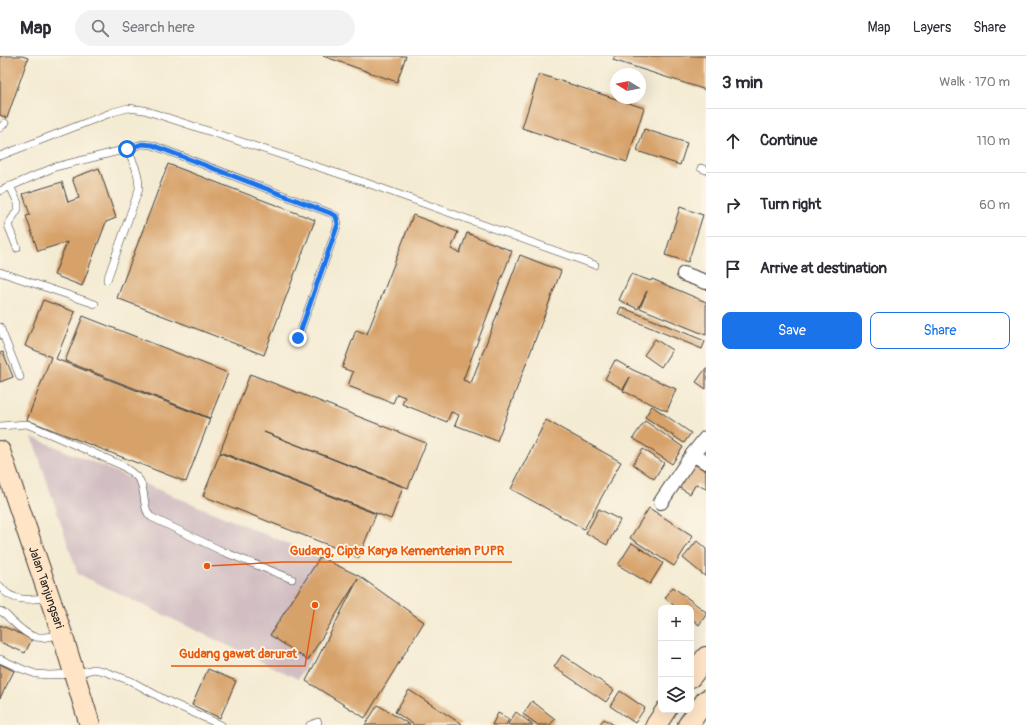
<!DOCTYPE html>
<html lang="en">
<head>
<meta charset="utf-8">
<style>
	body { margin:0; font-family:Pangolin,sans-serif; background:#f2f2f3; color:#2b2b33 }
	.controls { position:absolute; right:12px; bottom:12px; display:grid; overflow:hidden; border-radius:8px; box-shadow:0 4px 16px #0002 }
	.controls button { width:36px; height:36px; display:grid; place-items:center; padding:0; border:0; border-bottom:1px solid #e1e1e2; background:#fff; color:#2b2b33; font:20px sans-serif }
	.compass { position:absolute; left:610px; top:12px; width:36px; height:36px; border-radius:50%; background:#fff; box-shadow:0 4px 16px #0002; rotate:280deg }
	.stop { position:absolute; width:12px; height:12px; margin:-9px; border:3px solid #1a73e8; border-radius:50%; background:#fff }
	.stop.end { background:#1a73e8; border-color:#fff; box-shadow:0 1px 4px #0008 }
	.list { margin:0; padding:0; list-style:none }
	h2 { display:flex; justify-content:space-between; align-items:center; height:52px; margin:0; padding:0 16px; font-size:17px }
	h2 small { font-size:13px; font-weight:400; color:#7c7c81 }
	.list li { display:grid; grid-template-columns:26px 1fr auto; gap:12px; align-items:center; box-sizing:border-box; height:64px; padding:0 16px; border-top:1px solid #e1e1e2 }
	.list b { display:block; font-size:15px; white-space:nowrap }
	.list em { font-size:13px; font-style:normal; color:#7c7c81 }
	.actions { display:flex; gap:8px; padding:12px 16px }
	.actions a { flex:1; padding:9px 0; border:1px solid #1a73e8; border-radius:8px; text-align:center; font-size:14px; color:#1a73e8 }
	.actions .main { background:#1a73e8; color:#fff }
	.icon { flex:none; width:22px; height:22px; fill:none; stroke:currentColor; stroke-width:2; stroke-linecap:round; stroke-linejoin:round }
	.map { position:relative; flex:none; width:706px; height:669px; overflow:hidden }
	header { display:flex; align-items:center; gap:24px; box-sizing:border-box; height:56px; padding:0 20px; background:#fff; border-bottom:1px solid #e1e1e2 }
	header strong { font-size:19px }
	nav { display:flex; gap:22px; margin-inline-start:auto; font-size:14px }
	.search { width:280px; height:36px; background:#f2f2f3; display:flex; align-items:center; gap:10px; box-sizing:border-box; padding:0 14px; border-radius:22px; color:#7c7c81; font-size:15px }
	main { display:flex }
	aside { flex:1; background:#fff }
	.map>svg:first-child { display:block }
</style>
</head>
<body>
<header>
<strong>Map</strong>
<div class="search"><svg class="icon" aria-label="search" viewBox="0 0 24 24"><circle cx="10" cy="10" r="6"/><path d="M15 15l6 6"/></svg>Search here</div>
<nav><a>Map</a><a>Layers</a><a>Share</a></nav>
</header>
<main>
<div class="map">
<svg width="706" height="669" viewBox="0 0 706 669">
	<rect width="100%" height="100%" fill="#fcf5e5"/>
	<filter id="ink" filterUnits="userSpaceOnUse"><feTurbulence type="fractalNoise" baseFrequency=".025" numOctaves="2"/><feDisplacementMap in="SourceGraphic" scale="8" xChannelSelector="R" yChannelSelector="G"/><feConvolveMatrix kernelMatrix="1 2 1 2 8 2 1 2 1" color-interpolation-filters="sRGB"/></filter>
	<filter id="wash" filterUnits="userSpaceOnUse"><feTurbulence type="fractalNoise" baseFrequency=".012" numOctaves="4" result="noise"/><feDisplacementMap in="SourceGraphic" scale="16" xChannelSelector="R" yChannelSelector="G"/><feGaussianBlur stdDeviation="0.9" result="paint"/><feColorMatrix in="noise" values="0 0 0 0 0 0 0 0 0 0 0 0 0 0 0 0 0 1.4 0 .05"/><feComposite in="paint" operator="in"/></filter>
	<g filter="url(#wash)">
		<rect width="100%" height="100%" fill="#f4ebd3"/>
		<polygon fill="#d2bec2" points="32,381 320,501 359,520 298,623 78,518"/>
		<g id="blocks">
			<g fill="#d7a26b">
				<polygon points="0,0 22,0 28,2 7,62 0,59"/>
				<polygon points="323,0 406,0 397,26"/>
				<polygon points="615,0 706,0 706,34 613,4"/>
				<polygon points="539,18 644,52 627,106 522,72"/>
				<polygon points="644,73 687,87 680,109 637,95"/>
				<polygon points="168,108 315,164 264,299 117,242"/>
				<polygon points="99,112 116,162 106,166 82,230 54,219 67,186 38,195 26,160 30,159 23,138 62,126 68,146 79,142 72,122"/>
				<polygon points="680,151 703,159 688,206 665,199"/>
				<polygon points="413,159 458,176 451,193 460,197 467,177 512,195 463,324 471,327 520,199 561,215 497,385 455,369 459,359 451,356 447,366 402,348 405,341 397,338 393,347 348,330 353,316 342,312 356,274 367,278"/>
				<polygon points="631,218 651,225 652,223 706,246 706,279 640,252 647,235 638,253 619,244"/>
				<polygon points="43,244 75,256 56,303 210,363 186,426 27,364 51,301 25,290"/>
				<polygon points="621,251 705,285 702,293 618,258"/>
				<polygon points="83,260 228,317 210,362 65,305"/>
				<polygon points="655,283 672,294 661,311 644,299"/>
				<polygon points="3,296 13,321 0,326 0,297"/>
				<polygon points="615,304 633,314 676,333 667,355 623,335 630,321 623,333 605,323"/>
				<polygon points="706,312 706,333 696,326"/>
				<polygon points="250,318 426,387 408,432 264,376 403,431 391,463 220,396"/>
				<polygon points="652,350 691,377 684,387 645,361"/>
				<polygon points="546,364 621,406 584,473 511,433"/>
				<polygon points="645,365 683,391 672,408 633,382"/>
				<polygon points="643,393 664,407 654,423 633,408"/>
				<polygon points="220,397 376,458 359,501 203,440"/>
				<polygon points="689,405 706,415 706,433 696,428 690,438 675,429"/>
				<polygon points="649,452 693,480 674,510 630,482"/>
				<polygon points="599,453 620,464 607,489 586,477"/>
				<polygon points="697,485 706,493 706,521 683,502"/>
				<polygon points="632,487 663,507 650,528 618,509"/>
				<polygon points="320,501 359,520 424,566 365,662 306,625 358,523 308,604 270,579"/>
				<polygon points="673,531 706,556 706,559 699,569 691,562 691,552 677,552 665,542"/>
				<polygon points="0,569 32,583 25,597 0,586"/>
				<polygon points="562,599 614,634 606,646 554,611"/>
				<polygon points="0,608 14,615 0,642"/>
				<polygon points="208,613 236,625 220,662 192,649"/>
				<polygon points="409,634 463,669 414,669 395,656"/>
				<polygon points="620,635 645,652 635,667 610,650"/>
				<polygon points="532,645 555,663 550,669 538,669 523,658"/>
				<polygon points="378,649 410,669 365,669"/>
				<polygon points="516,656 533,669 509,669 508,668"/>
				<polygon points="498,657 509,663 506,669 492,669"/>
				<polygon points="604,663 614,669 599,669"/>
			</g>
		</g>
	</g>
	<g filter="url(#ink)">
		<use href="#blocks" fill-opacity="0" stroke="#3c3b37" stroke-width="1"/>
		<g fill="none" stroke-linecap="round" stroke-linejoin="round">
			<g stroke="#3c3b37" stroke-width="8">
				<g id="lane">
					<polyline points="0,72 5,67"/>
					<polyline points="0,100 113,56 128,52 144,54 364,126 595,209"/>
					<polyline points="701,112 706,114"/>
					<polyline points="10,130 18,147 18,153 8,169 17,192"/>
					<polyline points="0,135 55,111 127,93 142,88 152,89 330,157 336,160 338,168 298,282"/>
					<polyline points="0,216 95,248"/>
					<path d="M107,224L139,133C139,116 134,107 127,93"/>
					<polyline points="0,271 20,321"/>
					<path d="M0,370L27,368L121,409C128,414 136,418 140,425C146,436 142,453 151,461L224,496L292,523"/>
					<path d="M0,530C11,547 32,544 49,541"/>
					<path d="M0,555C5,557 8,561 12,565C32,584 36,584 62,578"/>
					<polyline points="0,603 22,613 36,618 49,619 74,618 94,613 103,615 131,625 167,645 221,669"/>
					<polyline points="310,669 318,666"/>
				</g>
			</g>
			<g stroke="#3c3b37" stroke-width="16">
				<g id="street">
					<polyline points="684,218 706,226"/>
					<polyline points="693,398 706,406"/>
					<polyline points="661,446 693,398 706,382"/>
				</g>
			</g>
			<g stroke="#3c3b37" stroke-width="22">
				<g id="secondary">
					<path id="s1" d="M0,395L62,578L90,669"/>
					<polyline points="691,621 706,601"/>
					<polyline points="656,669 666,654"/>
					<polyline points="688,669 706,644"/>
				</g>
			</g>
			<use href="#lane" stroke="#fff" stroke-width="7"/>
			<use href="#street" stroke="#fff" stroke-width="14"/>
			<use href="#secondary" stroke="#ffe4c6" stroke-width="20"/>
		</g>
	</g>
	<g fill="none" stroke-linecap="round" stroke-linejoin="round" filter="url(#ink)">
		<polyline stroke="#1a73e8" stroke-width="5" points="127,93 142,88 152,89 330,157 336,160 338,168 298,282"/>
	</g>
	<g text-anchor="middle" stroke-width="3.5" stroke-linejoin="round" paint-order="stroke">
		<g font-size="12" fill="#1c1c1c" stroke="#fcf5e5">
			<text dy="4" stroke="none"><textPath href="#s1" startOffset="144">Jalan Tanjungsari</textPath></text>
		</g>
	</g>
	<path fill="none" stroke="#e8590c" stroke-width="1.5" d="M207 510L282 506H512M315 549L305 610H171"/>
	<g fill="#e8590c" stroke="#fcf5e5" stroke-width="1.5">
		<circle cx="207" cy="510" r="4"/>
		<circle cx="315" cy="549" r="4"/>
	</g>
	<g font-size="13" text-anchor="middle" font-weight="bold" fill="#e8590c" stroke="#fcf5e5" stroke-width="3.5" stroke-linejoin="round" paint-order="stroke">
		<text x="397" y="499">Gudang, Cipta Karya Kementerian PUPR</text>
		<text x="238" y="602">Gudang gawat darurat</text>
	</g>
</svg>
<div class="controls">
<button>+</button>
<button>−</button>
<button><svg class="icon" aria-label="layers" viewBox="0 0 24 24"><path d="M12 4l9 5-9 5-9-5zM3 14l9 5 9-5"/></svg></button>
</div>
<svg class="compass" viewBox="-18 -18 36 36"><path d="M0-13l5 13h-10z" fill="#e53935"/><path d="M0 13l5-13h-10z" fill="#7c7c81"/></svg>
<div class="stop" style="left:127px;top:93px"></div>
<div class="stop end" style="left:298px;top:282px"></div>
</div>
<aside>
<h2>3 min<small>Walk · 170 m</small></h2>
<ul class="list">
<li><svg class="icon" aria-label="ahead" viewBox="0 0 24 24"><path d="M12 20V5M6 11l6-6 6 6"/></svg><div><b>Continue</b></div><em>110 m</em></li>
<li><svg class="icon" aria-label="right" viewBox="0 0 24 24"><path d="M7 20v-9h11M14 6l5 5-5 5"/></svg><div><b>Turn right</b></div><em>60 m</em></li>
<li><svg class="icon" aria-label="arrive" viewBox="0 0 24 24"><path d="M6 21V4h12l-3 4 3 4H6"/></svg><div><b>Arrive at destination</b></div></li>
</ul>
<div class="actions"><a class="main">Save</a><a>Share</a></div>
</aside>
</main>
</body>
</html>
